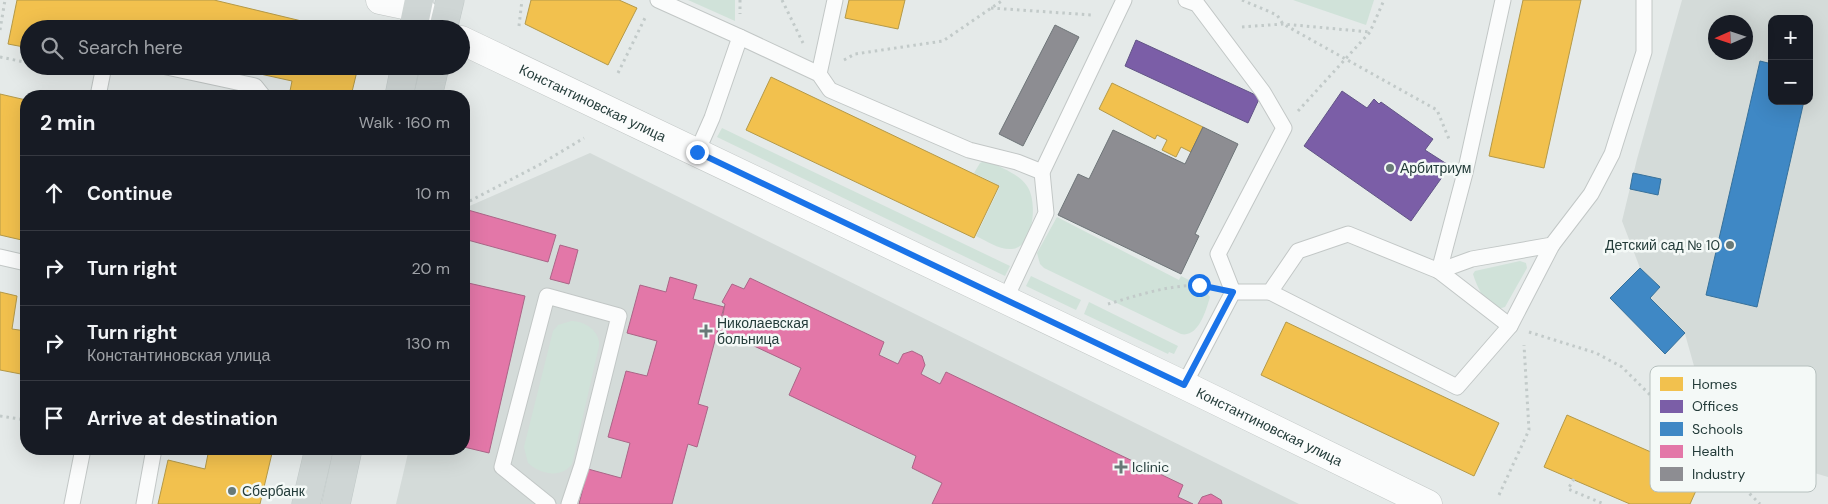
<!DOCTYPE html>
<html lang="en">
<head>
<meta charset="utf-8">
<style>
	body { margin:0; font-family:"DM Sans",sans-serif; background:#242831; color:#f1f3f6 }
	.controls { position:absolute; right:15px; top:15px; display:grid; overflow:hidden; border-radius:10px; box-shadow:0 5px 20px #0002 }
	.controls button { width:45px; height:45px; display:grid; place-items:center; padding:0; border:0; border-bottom:1px solid #363941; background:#171b24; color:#f1f3f6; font:25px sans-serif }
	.compass { position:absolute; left:1708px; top:15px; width:45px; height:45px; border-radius:50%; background:#171b24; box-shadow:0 5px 20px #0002; rotate:267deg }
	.stop { position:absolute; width:15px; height:15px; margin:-11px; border:4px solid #1a73e8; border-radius:50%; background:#fff }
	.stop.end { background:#1a73e8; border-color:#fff; box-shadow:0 1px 5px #0008 }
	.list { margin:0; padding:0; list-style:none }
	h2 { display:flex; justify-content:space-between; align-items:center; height:65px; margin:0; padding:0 20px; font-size:21px }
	h2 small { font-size:16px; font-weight:400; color:#9ea1a6 }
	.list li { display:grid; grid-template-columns:32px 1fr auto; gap:15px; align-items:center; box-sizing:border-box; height:75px; padding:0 20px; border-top:1px solid #363941 }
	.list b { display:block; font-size:19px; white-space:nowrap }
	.list p { margin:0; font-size:16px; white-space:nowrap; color:#9ea1a6 }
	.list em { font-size:16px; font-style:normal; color:#9ea1a6 }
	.icon { flex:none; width:28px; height:28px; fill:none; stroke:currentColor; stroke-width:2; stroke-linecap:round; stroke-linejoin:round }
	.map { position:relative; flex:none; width:1828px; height:504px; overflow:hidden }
	.search { position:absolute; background:#171b24; box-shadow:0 5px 20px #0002; left:20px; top:20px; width:450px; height:55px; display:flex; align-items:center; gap:12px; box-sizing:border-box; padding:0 18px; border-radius:28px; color:#9ea1a6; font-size:19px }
	.panel { position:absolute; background:#171b24; box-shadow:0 5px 20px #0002; left:20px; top:90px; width:450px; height:365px; border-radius:20px }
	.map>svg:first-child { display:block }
</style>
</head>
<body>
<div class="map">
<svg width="1828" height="504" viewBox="0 0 1828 504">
	<rect width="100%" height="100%" fill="#e5eae9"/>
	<g fill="#d4dbd9" fill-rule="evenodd">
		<path d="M1682,0H1828V477L1716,444L1685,334L1650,298L1660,287L1640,268L1622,221L1637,159ZM1772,19H1809V101H1772ZM1716,22H1746V52H1716Z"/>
		<polygon points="590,153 1299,504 396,504 409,449 464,449 465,208"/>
	</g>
	<g fill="#d0e2d9">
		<polygon points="688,0 735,0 735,21"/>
		<polygon points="1293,0 1374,0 1366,25"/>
		<polygon points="722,128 1010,266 1005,276 717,137"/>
		<path d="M984,161H989C1001,168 1019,174 1027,186C1038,201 1034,247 1012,249C999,250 987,241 976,236L1000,186L974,173L980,163Z"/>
		<path d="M1057,217L1179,280L1181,276L1199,285L1210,297C1206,311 1198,338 1181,334L1044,268L1040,264L1037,253Z"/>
		<path d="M1520,261L1526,263L1527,268L1505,307C1488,313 1477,287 1473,274L1475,271Z"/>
		<polygon points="1031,276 1081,300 1076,310 1026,286"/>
		<polygon points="1089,302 1178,346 1174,354 1169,352 1168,354 1084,314"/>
		<path d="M571,321C585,321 600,331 599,346L572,464C561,479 540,474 528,463L524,447L553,331L558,325Z"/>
	</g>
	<g fill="#f2c14e" stroke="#b49948">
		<polygon points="17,0 214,0 335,29 29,29 29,48 8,44"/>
		<polygon points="531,0 619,0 637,8 608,65 525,24"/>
		<polygon points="849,0 905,0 898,29 845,18"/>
		<polygon points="1523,0 1581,0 1544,168 1489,156"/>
		<polygon points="224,66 358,66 358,67 351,96 289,96 292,81"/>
		<polygon points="771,77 999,186 974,238 746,130"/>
		<polygon points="1112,83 1203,127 1191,152 1181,147 1176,157 1162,150 1167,140 1157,135 1155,139 1099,109"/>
		<polygon points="0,94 26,100 26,241 0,235"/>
		<polygon points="0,292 17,296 12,329 26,331 26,375 0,370"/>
		<polygon points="1286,322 1499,423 1474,476 1261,375"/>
		<polygon points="1567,415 1703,475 1690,504 1630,504 1544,467"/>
		<polygon points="209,449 273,449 260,504 158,504 168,460 205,469"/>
	</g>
	<g fill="#7b5ea7" stroke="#615486">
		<polygon points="1136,40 1260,97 1248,123 1125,66"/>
		<polygon points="1342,91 1367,108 1374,99 1379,104 1381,102 1433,139 1425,150 1450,166 1411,221 1304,146"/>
	</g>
	<g fill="#3f88c5" stroke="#37719b">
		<polygon points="1760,61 1772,64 1772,101 1804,101 1757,307 1706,295"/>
		<polygon points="1633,173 1661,179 1658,195 1630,189"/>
		<polygon points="1640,268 1660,287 1650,298 1685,333 1665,354 1610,298"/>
	</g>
	<g fill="#e377a8" stroke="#aa6587">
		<polygon points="468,210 556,235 548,262 464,239 464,225"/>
		<polygon points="560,245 578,250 569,284 550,279"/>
		<polygon points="670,277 697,285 693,299 724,307 698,404 708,407 697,447 688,444 672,504 579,504 588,469 621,478 630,443 608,437 626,371 647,376 657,341 627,333 640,285 666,292"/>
		<polygon points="750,278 884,342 879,355 898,364 903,354 912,351 922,356 925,365 921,374 940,384 946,372 1183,485 1178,497 1193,504 932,504 942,483 912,468 916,456 789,395 801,368 720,330 725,304 722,302 732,284 744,289"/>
		<polygon points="464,282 525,296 489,453 464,447"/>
		<polygon points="1211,494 1221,500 1222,504 1198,504 1202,497"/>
	</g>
	<g fill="#8d8d92" stroke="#6e7578">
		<polygon points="1055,25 1079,37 1023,146 999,134"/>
		<polygon points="1203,127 1238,144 1195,234 1199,236 1181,274 1058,215 1078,174 1089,179 1113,130 1185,164"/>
	</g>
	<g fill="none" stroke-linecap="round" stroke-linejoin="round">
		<g stroke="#c2c7c6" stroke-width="17">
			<g id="service">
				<polyline points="658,0 740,37"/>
				<polyline points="1186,0 1197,4 1263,92 1284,128 1218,254 1233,292"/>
				<polyline points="162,66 255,86 263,96"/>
				<polyline points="819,74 835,0"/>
				<polyline points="98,96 104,66"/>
				<polyline points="697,152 712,118 740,37 819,74 830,90 969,150 1017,162 1042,172"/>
				<polyline points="0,257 26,263"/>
				<polyline points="1439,271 1472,259 1552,245 1591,194 1612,154 1644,52 1644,0"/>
				<polyline points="1439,271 1465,173 1503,0"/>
				<polyline points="1270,292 1457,387 1510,326 1552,245"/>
				<polyline points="1005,300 1046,213 1042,172 1124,0"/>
				<polyline points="1184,385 1233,292 1270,292 1298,251 1348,234 1439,271 1510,326"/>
				<polyline points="72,504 83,449"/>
				<polyline points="144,504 154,449"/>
				<polyline points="548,504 502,467 547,296 619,316 582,465 569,504"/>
			</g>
		</g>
		<g stroke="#c2c7c6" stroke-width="29">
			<g id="minor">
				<polyline points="380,0 418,8 440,29"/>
				<path id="s1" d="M461,40L1184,385L1428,504"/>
			</g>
		</g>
		<g stroke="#c1c9c8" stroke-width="29">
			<g id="primary">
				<polyline points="413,29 419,0"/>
				<polyline points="443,29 450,0"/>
				<polyline points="399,96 405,66"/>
				<polyline points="428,96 435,66"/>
				<polyline points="306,504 319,449"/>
				<polyline points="336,504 348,449"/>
			</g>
		</g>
		<g stroke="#c2cac9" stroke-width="3" stroke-dasharray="2.5 4" stroke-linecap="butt">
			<polyline points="740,0 740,14"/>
			<polyline points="782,0 803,43"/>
			<polyline points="1242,0 1277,15 1283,24 1437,110 1449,139"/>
			<polyline points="991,8 1092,15"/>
			<polyline points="519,26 522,0"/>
			<polyline points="1242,27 1283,24 1370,32"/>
			<polyline points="0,30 5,0"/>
			<polyline points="0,57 29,63"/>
			<polyline points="844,60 855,54 943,41 1003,0"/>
			<polyline points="47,66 81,73"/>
			<polyline points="618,73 645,18"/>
			<polyline points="1298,111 1370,32 1384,0"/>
			<polyline points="464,204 539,165 584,138"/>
			<path d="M1108,304C1136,296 1179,281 1208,287"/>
			<polyline points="1529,332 1596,353 1622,367 1760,504"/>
			<polyline points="0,416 26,420"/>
			<polyline points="1574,479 1568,489 1604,504"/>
			<polyline points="1499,495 1529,430 1524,345"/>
		</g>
		<use href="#service" stroke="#fbfcfc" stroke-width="15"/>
		<use href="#minor" stroke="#fbfcfc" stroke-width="28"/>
		<use href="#primary" stroke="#cfd6d5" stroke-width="28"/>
	</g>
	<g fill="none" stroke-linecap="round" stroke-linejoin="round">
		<polyline stroke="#1a73e8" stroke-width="6" points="697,152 1184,385 1233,292 1199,285"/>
	</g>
	<g fill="#687977" stroke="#f4f9f7" stroke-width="2">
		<circle cx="1390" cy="168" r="5"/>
		<circle cx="1730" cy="245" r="5"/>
		<path d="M703.5 323.5h5v5h5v5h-5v5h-5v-5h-5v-5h5z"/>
		<path d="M1118.5 459.5h5v5h5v5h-5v5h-5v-5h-5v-5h5z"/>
		<circle cx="232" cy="491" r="5"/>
	</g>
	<g text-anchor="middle" stroke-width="5" stroke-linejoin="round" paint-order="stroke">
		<g font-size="14" fill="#243c3a" stroke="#f4f9f7">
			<text dy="5" stroke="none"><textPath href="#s1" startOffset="146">Константиновская улица</textPath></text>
			<text dy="5" stroke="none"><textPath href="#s1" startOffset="896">Константиновская улица</textPath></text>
		</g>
		<g font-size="14" fill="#243c3a" stroke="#f4f9f7" text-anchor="start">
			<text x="1400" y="173">Арбитриум</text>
			<text x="1720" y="250" text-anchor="end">Детский сад № 10</text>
			<text x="717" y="328">Николаевская<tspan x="717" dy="16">больница</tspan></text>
			<text x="1132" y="472">Iclinic</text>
			<text x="242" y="496">Сбербанк</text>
		</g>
	</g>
	<rect x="1650" y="366" width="166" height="126" rx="8" fill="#f4f9f7" stroke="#b6c0be" stroke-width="1"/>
	<rect x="1660" y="377" width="23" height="14" fill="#f2c14e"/>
	<rect x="1660" y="400" width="23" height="13" fill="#7b5ea7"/>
	<rect x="1660" y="422" width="23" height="14" fill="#3f88c5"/>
	<rect x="1660" y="445" width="23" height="13" fill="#e377a8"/>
	<rect x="1660" y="467" width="23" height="14" fill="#8d8d92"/>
	<g font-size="14" fill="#243c3a">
		<text x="1692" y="389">Homes</text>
		<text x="1692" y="411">Offices</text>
		<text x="1692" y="434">Schools</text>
		<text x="1692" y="456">Health</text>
		<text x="1692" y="479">Industry</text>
	</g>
</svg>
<div class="controls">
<button>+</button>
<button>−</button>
</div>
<svg class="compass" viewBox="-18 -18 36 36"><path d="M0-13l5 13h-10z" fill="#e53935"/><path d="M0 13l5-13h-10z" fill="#9ea1a6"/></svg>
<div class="stop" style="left:1199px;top:285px"></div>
<div class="stop end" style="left:697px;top:152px"></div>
<div class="search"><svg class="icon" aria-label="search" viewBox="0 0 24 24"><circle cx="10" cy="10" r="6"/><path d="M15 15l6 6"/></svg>Search here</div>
<section class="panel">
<h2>2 min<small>Walk · 160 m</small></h2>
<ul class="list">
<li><svg class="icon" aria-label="ahead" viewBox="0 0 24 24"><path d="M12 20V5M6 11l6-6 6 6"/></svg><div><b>Continue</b></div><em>10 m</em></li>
<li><svg class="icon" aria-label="right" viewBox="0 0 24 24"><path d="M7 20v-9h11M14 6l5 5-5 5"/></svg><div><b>Turn right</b></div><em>20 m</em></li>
<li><svg class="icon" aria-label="right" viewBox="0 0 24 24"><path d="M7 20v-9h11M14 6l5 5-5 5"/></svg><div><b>Turn right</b><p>Константиновская улица</p></div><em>130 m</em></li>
<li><svg class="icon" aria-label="arrive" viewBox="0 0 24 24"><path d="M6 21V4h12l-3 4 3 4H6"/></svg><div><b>Arrive at destination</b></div></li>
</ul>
</section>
</div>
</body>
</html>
